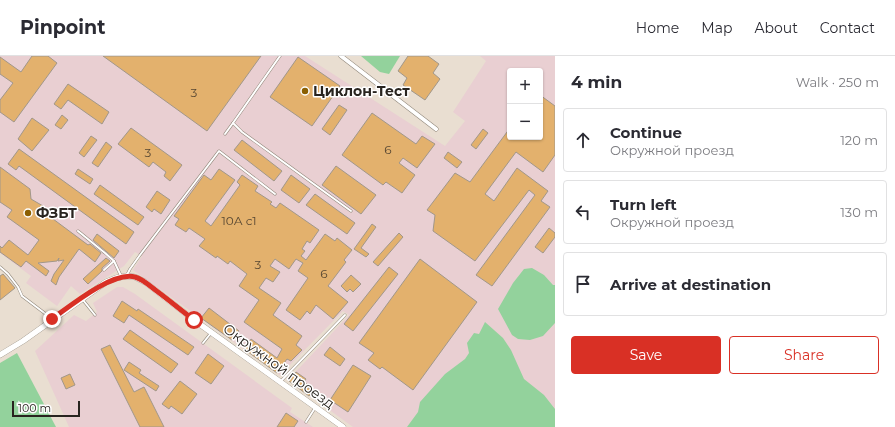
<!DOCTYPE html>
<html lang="en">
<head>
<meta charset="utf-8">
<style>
	body { margin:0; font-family:Montserrat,sans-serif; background:#f7f7f7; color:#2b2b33 }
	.controls { position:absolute; right:12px; top:12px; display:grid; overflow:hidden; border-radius:4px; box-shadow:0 1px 3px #0004 }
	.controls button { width:36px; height:36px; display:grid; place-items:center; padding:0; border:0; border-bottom:1px solid #e1e1e2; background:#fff; color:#2b2b33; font:20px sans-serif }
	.scale { position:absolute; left:12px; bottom:10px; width:68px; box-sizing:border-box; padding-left:4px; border:2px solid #28241f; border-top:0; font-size:11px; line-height:14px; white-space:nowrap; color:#28241f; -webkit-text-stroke:3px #fff; paint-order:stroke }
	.stop { position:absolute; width:12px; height:12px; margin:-9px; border:3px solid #d93025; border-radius:50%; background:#fff }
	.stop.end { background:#d93025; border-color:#fff; box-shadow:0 1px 4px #0008 }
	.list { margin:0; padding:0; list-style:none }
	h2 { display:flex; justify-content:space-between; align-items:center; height:52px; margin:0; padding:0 16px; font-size:17px }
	h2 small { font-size:13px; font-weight:400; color:#7c7c81 }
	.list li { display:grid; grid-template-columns:26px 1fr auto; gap:12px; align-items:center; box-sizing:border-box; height:64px; margin:0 8px 8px; padding:0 8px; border:1px solid #e1e1e2; border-radius:4px }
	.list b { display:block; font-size:15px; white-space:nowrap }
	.list p { margin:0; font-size:13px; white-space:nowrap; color:#7c7c81 }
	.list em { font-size:13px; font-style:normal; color:#7c7c81 }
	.actions { display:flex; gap:8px; padding:12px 16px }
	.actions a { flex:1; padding:9px 0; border:1px solid #d93025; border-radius:4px; text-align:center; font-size:14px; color:#d93025 }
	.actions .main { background:#d93025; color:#fff }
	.icon { flex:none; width:22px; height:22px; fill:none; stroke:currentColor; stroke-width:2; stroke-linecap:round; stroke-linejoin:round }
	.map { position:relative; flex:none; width:555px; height:371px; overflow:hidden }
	header { display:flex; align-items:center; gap:24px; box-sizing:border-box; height:56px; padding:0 20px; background:#fff; border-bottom:1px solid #e1e1e2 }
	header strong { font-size:19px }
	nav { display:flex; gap:22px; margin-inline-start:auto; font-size:14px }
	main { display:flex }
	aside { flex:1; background:#fff }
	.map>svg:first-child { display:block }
</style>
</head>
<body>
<header>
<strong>Pinpoint</strong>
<nav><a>Home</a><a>Map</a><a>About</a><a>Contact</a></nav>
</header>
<main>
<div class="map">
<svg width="555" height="371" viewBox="0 0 555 371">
	<rect width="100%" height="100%" fill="#e9ded1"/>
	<g fill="#e9cfd2" fill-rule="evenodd">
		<path d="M0,0H305L445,90L465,65L453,56L486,5L480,0H555V371H353L288,324L349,259L343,255L280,319L133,214L142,200L135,196L124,210L80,238L71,230L57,250L26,227L31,220L0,197ZM510,15H540V81H510Z"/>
		<polygon points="117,231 123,231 135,238 292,352 290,356 313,371 69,371 35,295 74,259 86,265 97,256 93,247"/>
	</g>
	<g fill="#93d29c">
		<polygon points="361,0 400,0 389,18 380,16"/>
		<polygon points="532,212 544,219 553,229 555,229 555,267 543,280 530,284 518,283 512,279 498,253 513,227 524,213"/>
		<polygon points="485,266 503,282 511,294 524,323 544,339 555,353 555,371 407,371 418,356 420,346 445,318 465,303 469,297 467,287 474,277 479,278"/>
		<polygon points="17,297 56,371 0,371 0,307"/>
	</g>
	<g fill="#e3b16d" stroke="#a1978a">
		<polygon points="32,0 48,0 57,7 14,66 0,56 0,44 13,27 0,18 0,1 21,16"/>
		<polygon points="103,0 261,0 207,75"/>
		<polygon points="408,0 428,0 439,8 433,17 440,23 425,44 403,29 407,22 398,15"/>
		<polygon points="298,1 340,30 312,70 270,41"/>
		<polygon points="68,28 109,56 102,68 68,44 61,53 54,48"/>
		<polygon points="540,39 555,50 555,99 543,116 516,96 485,138 494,145 517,112 548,135 541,145 550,151 492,230 476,219 535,139 529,134 475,205 433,175 435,159 427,154 455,117 470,126 510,72 510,81 540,81"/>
		<polygon points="339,49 347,54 330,79 322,73"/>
		<polygon points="372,57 416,88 422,80 435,88 417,112 403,102 399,107 415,119 402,137 386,126 383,129 342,99"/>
		<polygon points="62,59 68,64 61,73 55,69"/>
		<polygon points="32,62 49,74 32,95 18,83"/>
		<polygon points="131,72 182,109 170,125 164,120 166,116 153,106 149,111 118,88"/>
		<polygon points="483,73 488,77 476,93 471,89"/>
		<polygon points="91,80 97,84 84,101 79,97"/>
		<polygon points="242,84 282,115 274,125 234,94"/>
		<polygon points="106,86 112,91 98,111 92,107"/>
		<polygon points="19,93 134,176 126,188 19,110 16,114 8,108"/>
		<polygon points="448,96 462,106 457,112 444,102"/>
		<polygon points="336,110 376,139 361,158 322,129"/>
		<polygon points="0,111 30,133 31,143 43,150 41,154 88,189 90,188 101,197 95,206 79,193 59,221 56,229 51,225 54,218 64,204 58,205 59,202 57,205 38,207 49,215 46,220 26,205 21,211 0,196 0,190 2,192 9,184 28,199 39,184 7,161 12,154 0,146"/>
		<polygon points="78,113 93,123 90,128 75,118"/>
		<polygon points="219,113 235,124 205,165 211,170 240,129 237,126 242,119 258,130 255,135 272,146 270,148 276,152 280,147 319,174 310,187 307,185 302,193 305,195 301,200 306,204 325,178 335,185 337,182 352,194 344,204 346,206 328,230 348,246 333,263 316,249 310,258 307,255 300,264 286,254 308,222 298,215 303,207 296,203 289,213 275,203 270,210 280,216 273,226 266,222 259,232 281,247 273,259 302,280 296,289 302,294 291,305 287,303 277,317 244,293 251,283 277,302 282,293 244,266 259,244 239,230 247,218 230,205 228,208 217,200 216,202 199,190 205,183 189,172 186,176 175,169 179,163 174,160 204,119 211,124"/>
		<polygon points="291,119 310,133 299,147 281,134"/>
		<polygon points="100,129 144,161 138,169 94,138"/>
		<polygon points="157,135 170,144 161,158 154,153 152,156 146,151"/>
		<polygon points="315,138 355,167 347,178 306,149"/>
		<polygon points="372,168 376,171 361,192 369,198 366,201 354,193"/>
		<polygon points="549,172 555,177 555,181 543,197 535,191"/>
		<polygon points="399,177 403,181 378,210 373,206"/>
		<polygon points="97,178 119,195 114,202 93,184"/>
		<polygon points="106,202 110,205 102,212 102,215 88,228 83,223"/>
		<polygon points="420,203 477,246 413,334 382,311 380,313 368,304 374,297 359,287"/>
		<polygon points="389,211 398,218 353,275 344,268"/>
		<polygon points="3,218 15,232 0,244 0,220"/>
		<polygon points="351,219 361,228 353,236 350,233 347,236 341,230"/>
		<polygon points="122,245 137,255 138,253 194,291 188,299 129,259 124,267 113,260"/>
		<polygon points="209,252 239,275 232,284 201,262"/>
		<polygon points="130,274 178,308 171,317 123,283"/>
		<polygon points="110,289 134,336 144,331 164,371 140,371 101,293"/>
		<polygon points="330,291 345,303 340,310 324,299"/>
		<polygon points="208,298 224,310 211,328 195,317"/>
		<polygon points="129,306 141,314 139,317 159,330 156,335 124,314"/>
		<polygon points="353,309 371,320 348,356 330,344"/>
		<polygon points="296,316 306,323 304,326 308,329 307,331 313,335 309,340 289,325"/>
		<polygon points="70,318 75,329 66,333 61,322"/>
		<polygon points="180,325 197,338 182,358 171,350 169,353 162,348"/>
		<polygon points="286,357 298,365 294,371 277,371"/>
	</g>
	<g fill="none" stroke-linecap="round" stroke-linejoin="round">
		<g stroke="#91887b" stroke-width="3">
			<g id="service">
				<polyline points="280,0 233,67 242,76 351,155"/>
				<polyline points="225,78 233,67"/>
				<polyline points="78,175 105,197 114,205 121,220"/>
				<polyline points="0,211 8,218 18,231 22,240 51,262"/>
				<polyline points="104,214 114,205"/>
				<polyline points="127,219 130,213 140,199 219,95 275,138"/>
				<polyline points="83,244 95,259"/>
				<polyline points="203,287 211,277"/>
				<polyline points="281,325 345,259"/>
				<polyline points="306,366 315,352"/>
			</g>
		</g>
		<g stroke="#91887b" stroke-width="5">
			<polyline id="minor" points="341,0 436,73"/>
		</g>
		<g stroke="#91887b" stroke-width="6">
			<polyline id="tertiary" points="0,299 23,285 106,226 116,222 127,220 135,221 145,226 194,264 343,371"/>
		</g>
		<use href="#service" stroke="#fff" stroke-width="2"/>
		<use href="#minor" stroke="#fff" stroke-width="4"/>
		<use href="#tertiary" stroke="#fff" stroke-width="5.5"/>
	</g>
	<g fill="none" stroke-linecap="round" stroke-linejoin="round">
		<path stroke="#d93025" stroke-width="5" d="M52,263C70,250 113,215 135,221C143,223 151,231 158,236C170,245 182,255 194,264"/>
	</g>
	<g fill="#8b5f02" stroke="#fff" stroke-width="1.5">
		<circle cx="305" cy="35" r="4"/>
		<circle cx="28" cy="157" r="4"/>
	</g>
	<g text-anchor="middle" stroke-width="3" stroke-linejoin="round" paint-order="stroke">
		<g font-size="12" fill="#574732">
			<text x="194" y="41">3</text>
			<text x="388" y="98">6</text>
			<text x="148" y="101">3</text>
			<text x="239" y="169">10А с1</text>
			<text x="258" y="213">3</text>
			<text x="324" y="222">6</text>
		</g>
		<g font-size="14" font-weight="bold" fill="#28241f" stroke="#fff" text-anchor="start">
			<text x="313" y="40">Циклон-Тест</text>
			<text x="36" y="162">ФЗБТ</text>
		</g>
		<g font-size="14" fill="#28241f" stroke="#fff">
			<text transform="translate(279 310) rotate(36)" y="5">Окружной проезд</text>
		</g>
	</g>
</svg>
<div class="controls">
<button>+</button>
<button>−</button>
</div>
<div class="scale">100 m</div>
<div class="stop" style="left:194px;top:264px"></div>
<div class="stop end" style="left:52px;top:263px"></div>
</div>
<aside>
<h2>4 min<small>Walk · 250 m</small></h2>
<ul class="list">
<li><svg class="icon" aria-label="ahead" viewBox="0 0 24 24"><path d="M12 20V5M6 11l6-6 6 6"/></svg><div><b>Continue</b><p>Окружной проезд</p></div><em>120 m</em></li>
<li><svg class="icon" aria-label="left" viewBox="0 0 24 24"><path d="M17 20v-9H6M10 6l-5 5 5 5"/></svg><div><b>Turn left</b><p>Окружной проезд</p></div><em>130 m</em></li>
<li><svg class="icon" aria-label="arrive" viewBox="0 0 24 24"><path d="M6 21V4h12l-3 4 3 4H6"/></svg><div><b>Arrive at destination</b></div></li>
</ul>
<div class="actions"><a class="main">Save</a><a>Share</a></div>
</aside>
</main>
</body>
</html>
